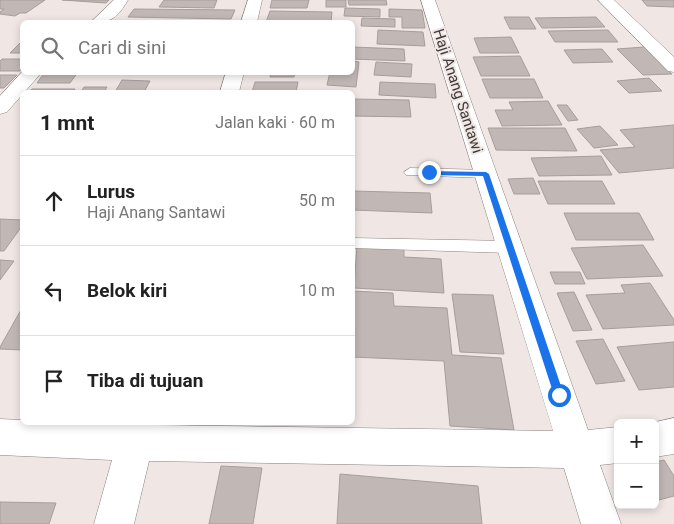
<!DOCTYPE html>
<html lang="id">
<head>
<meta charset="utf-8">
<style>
	body { margin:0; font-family:Roboto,sans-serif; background:#f2f2f2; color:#222 }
	.controls { position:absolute; right:15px; bottom:15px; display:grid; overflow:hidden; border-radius:8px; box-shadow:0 2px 8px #0003 }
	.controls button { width:45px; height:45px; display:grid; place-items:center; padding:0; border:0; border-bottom:1px solid #e0e0e0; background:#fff; color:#222; font:25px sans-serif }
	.stop { position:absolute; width:15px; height:15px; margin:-11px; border:4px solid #1a73e8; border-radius:50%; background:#fff }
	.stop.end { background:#1a73e8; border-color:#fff; box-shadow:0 1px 5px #0008 }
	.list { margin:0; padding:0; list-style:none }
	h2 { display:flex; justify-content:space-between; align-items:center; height:65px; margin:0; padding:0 20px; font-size:21px }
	h2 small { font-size:16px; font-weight:400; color:#767676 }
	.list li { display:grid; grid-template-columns:32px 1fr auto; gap:15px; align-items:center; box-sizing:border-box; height:90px; padding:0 20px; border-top:1px solid #e0e0e0 }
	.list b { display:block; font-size:19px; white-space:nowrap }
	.list p { margin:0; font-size:16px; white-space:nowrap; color:#767676 }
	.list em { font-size:16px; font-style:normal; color:#767676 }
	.icon { flex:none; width:28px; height:28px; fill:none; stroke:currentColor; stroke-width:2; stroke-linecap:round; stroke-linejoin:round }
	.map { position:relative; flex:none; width:674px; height:524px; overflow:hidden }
	.search { position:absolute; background:#fff; box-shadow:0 2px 8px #0003; left:20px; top:20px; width:335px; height:55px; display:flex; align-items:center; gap:12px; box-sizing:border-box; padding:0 18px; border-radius:8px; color:#767676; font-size:19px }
	.panel { position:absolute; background:#fff; box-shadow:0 2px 8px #0003; left:20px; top:90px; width:335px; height:335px; border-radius:8px }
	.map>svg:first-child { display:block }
</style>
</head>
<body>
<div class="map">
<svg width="674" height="524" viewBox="0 0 674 524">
	<rect width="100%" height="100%" fill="#f0e7e5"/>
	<g fill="#c1b8b6" stroke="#a79e9c">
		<polygon points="0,0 45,0 26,13 20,13 15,16 0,14 0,12 4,9 0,9"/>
		<polygon points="62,0 109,0 106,3"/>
		<polygon points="164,0 217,0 214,8 159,7"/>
		<polygon points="272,0 309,0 307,8 270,8"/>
		<rect x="326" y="0" width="20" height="7"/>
		<polygon points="348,0 386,0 387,5 349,5"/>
		<polygon points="642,0 674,0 674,7 647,6"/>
		<polygon points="345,8 380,9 380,17 344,16"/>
		<polygon points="134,9 235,10 231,19 128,17"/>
		<polygon points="389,9 422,10 425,28 402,28 402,17 389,17"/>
		<polygon points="270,11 332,12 331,22 266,22"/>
		<polygon points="504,17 529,17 536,29 510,29"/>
		<polygon points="596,17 605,27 542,28 535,18"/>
		<polygon points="362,18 395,19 395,27 361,26"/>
		<polygon points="378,30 423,32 425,46 377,44"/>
		<polygon points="608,30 618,42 555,42 548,31"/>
		<polygon points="511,37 519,53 480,53 474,38"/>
		<polygon points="20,43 22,43 22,53 10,53"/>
		<polygon points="352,47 404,49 405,61 352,59"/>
		<polygon points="644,47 672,74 643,75 617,49"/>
		<polygon points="602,49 613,62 573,63 564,50"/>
		<polygon points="520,56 530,76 481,76 473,57"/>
		<polygon points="2,59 22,59 22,69 20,71 0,71 0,61"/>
		<polygon points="352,61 359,62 356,87 327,85 330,72 352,72"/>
		<polygon points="376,62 412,64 411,77 374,75"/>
		<polygon points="45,72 78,72 70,83 37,83"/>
		<polygon points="271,72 295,72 294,77 270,77"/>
		<polygon points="0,75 17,75 4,88 0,88"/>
		<polygon points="649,78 662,91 629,93 617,81"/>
		<polygon points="482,79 534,79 543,98 490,98"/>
		<polygon points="122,80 150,81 144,92 115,92"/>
		<polygon points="255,82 298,82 296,92 252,92"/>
		<polygon points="380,82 435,84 436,98 379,95"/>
		<polygon points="84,87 107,87 104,92 81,92"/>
		<polygon points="32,89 75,89 73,92 29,92"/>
		<polygon points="352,99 409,100 411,117 352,116"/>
		<polygon points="548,101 562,125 502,126 495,110 513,110 509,102"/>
		<polygon points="557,105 567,105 578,120 568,121"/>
		<polygon points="674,125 674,168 619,173 600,150 635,147 620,130"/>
		<polygon points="600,126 618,145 594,148 577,129"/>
		<polygon points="488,128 565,128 577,151 496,150"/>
		<polygon points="601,156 612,175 539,176 531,158"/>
		<polygon points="533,178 540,194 514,194 508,179"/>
		<polygon points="538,181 602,181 615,204 548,204"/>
		<polygon points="352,191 430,193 432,213 352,210"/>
		<polygon points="564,213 639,213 654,240 576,240"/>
		<polygon points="0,219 22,220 22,226 4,251 0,251"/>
		<polygon points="643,245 663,276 587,279 571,248"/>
		<polygon points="357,246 404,248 404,257 441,259 444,293 354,288"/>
		<polygon points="0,260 14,261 0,280"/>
		<polygon points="550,272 580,272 585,284 555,284"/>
		<polygon points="650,283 674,320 674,325 603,329 586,295 625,293 621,285"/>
		<polygon points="352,291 393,293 394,306 447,308 452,355 501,358 514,430 450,426 444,361 352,357"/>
		<polygon points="574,292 592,330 573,331 557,293"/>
		<polygon points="452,294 493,295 504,354 460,352"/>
		<polygon points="22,308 22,350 0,349 0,347"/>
		<polygon points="603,339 625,381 596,384 576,341"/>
		<polygon points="674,342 674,387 639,390 617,347"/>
		<polygon points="664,460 674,476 674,496 655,501 655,462"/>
		<polygon points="221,466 262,468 253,524 209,524"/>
		<polygon points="340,474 478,486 482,524 337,524"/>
		<polygon points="0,502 56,503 49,524 0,524"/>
	</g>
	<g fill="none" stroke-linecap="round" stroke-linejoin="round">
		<g stroke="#8a8180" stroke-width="1">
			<g id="service">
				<polygon points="410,168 486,170 492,174 486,178 406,175 404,172"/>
				<polygon points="352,238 510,241 515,243 517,247 515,251 510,253 352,248"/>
			</g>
		</g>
		<g stroke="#8a8180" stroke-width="1">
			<g id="minor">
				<path d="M114,0H128C117,18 113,22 91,22Z"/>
				<polygon points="248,0 262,0 257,22 241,22"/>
				<polygon points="421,0 435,0 588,430 618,427 618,463 600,465 621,524 581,524 564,468 149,461 134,524 94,524 112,460 0,455 0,419 22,420 22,422 123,424 123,422 159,422 158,425 553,431"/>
				<polygon points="598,0 614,0 674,57 674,72 668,71"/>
				<polygon points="22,72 42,72 7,112 0,114 0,96"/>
				<polygon points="226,72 244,72 239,92 220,92"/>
				<polygon points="674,418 674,454 655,457 655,423 651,423"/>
			</g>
		</g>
		<use href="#service" fill="#fff" fill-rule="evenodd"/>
		<use href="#minor" fill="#fff" fill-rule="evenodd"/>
	</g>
	<polygon fill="#1a73e8" points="426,171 486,172 489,174 564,395 563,399 556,399 554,395 483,176 429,175 425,172"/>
	<g text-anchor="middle" stroke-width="4" stroke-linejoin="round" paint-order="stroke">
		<g font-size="15" fill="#3e3a39" stroke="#f0e7e5">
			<text transform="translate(458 91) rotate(72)" y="5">Haji Anang Santawi</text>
		</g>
	</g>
</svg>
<div class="controls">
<button>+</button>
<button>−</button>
</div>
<div class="stop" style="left:559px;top:395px"></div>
<div class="stop end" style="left:429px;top:172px"></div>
<div class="search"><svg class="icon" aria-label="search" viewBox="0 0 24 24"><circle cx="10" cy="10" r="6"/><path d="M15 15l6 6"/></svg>Cari di sini</div>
<section class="panel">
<h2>1 mnt<small>Jalan kaki · 60 m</small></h2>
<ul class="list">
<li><svg class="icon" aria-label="ahead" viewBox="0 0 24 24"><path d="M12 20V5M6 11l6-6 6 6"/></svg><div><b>Lurus</b><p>Haji Anang Santawi</p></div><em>50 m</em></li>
<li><svg class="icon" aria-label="left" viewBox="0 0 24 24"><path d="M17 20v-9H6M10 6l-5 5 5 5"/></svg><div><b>Belok kiri</b></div><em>10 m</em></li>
<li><svg class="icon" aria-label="arrive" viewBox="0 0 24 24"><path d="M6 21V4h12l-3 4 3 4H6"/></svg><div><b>Tiba di tujuan</b></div></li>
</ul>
</section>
</div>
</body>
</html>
